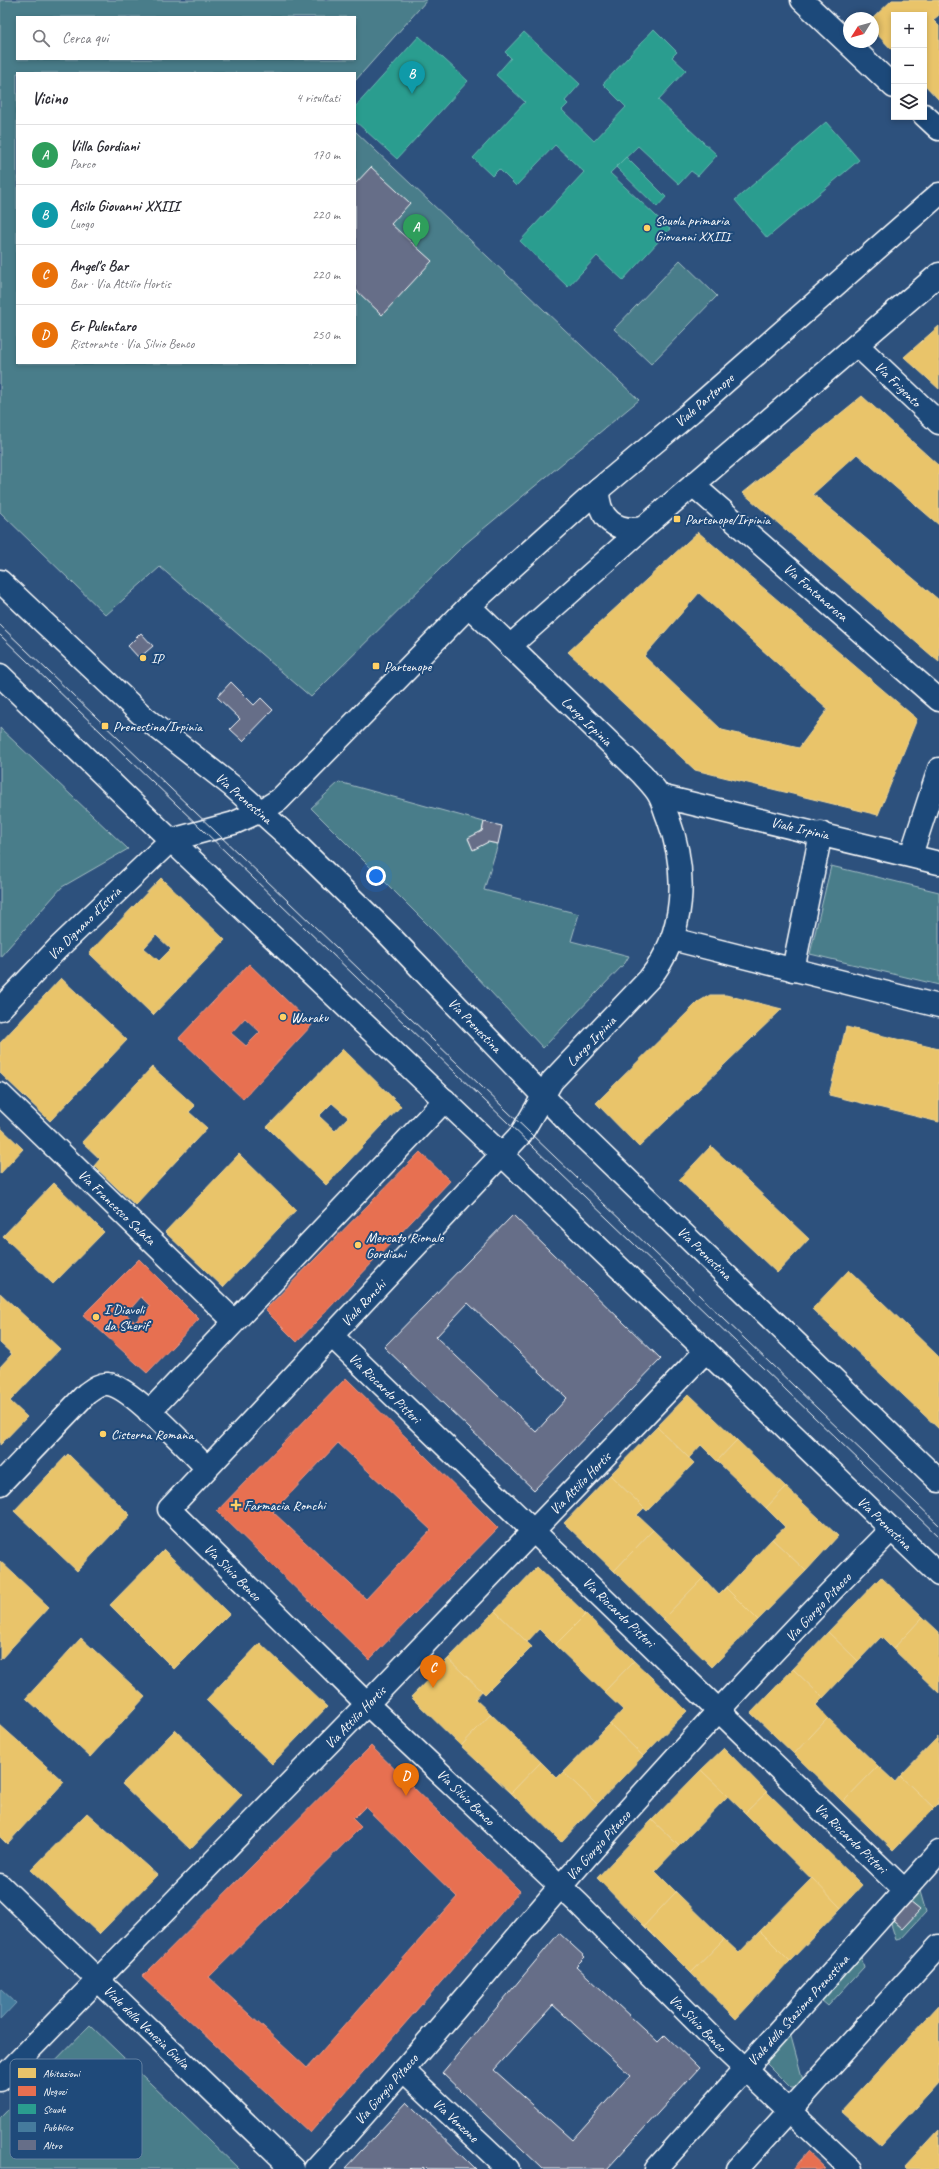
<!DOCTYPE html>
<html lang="it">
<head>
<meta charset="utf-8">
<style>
	body { margin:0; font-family:Caveat,sans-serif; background:#f2f2f3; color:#2b2b33 }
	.controls { position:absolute; right:12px; top:12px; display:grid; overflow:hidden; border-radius:0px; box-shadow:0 2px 6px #0003 }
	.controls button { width:36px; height:36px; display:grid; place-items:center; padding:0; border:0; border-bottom:1px solid #e1e1e2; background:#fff; color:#2b2b33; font:20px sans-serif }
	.compass { position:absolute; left:843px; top:12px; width:36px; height:36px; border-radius:50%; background:#fff; box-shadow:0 2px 6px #0003; rotate:233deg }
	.you { position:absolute; left:376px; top:876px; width:14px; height:14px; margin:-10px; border:3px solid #fff; border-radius:50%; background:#1a73e8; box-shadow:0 0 0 6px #1a73e833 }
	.badge { display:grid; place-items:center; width:26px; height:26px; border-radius:50%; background:#8a764a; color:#fff; font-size:13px; font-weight:700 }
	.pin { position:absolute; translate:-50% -33px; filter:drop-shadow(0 1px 2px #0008) }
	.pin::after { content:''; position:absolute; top:21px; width:14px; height:12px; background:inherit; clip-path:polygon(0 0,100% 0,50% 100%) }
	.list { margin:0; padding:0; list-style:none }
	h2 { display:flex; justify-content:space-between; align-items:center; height:52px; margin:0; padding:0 16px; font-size:17px }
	h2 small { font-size:13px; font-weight:400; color:#7c7c81 }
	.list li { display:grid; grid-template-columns:26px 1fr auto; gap:12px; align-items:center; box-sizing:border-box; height:60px; padding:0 16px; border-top:1px solid #e1e1e2 }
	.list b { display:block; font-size:15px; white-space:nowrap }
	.list p { margin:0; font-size:13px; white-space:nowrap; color:#7c7c81 }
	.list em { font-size:13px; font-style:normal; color:#7c7c81 }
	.icon { flex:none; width:22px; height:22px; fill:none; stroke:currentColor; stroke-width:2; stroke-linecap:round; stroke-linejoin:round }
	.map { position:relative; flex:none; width:939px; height:2169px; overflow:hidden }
	.search { position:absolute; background:#fff; box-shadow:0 2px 6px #0003; left:16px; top:16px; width:340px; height:44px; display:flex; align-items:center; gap:10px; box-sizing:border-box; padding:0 14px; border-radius:0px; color:#7c7c81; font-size:15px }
	.panel { position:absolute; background:#fff; box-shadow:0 2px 6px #0003; left:16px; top:72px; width:340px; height:292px; border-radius:0px }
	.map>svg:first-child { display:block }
</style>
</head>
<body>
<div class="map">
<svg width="939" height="2169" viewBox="0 0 939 2169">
	<rect width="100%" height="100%" fill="#2d517d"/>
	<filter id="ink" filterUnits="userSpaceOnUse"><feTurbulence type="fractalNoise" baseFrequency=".025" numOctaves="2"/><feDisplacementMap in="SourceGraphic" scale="8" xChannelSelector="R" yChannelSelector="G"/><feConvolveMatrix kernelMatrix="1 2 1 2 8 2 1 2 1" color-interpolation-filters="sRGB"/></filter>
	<g filter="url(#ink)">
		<g fill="#497d8a" stroke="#a4bec4" fill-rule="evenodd">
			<path d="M0,0H427L355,81V73H17V363H355V131L639,400L465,544L311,697L160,567L106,615L0,512ZM17,17H355V59H17Z"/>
			<polygon points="680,260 717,296 651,364 614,329"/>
			<polygon points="0,728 128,849 62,887 0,957"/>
			<polygon points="339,782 484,822 482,831 468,839 473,849 488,842 498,844 484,890 579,914 571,941 629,956 625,963 543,1048 436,933 311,808"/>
			<polygon points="831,866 939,892 939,985 810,954"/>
			<path d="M919,1888L926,1912L901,1939L896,1940L890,1921ZM910,1902L919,1910L903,1928L894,1921Z"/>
			<polygon points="859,1957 861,1957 864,1967 828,2006 821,2000"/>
			<polygon points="90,2025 239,2169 0,2169 0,2117"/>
			<polygon points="790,2033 804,2084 797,2088 791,2088 766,2063 767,2060"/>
		</g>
		<g fill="#e9c46a" stroke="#f0d697" fill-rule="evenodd">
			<polygon points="892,0 939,0 939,15 933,20 939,26 939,100 924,84 924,15 894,15 894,52 873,30 873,18"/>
			<polygon points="939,326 939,389 904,357"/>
			<polygon points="862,396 939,466 939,525 857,454 813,494 939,600 939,662 743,493"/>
			<path d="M698,532L917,719L878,815L695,770L568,652ZM699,593L828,709L799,748L722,730L644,656Z"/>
			<path d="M161,878L225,940L153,1015L89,953ZM156,935L171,949L159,961L144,948Z"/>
			<polygon points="61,978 127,1040 50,1121 0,1073 0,1043"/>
			<polygon points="710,995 726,995 782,1009 639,1147 596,1103 698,1002"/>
			<polygon points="846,1027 939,1049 939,1122 829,1095"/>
			<path d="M343,1049L401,1106L326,1185L267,1127ZM332,1103L348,1117L335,1131L319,1116Z"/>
			<polygon points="152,1067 195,1106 189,1112 207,1128 135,1205 94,1166 100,1159 82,1142"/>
			<polygon points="0,1127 23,1149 0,1174"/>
			<polygon points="711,1146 809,1239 777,1273 679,1180"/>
			<polygon points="239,1154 296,1210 223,1287 165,1232"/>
			<polygon points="54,1183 104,1232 53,1284 3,1236"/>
			<polygon points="849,1270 939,1357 939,1429 812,1309"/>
			<polygon points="0,1293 60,1349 10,1401 27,1417 0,1445 0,1367 12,1354 0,1343"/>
			<polygon points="689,1394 737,1440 717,1461 701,1445 689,1458 657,1427"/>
			<polygon points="657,1427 694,1463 647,1511 610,1475"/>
			<polygon points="737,1440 786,1487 766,1508 717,1461"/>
			<polygon points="68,1454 130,1515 77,1571 14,1511"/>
			<polygon points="610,1475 644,1508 637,1515 653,1530 614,1571 564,1523"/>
			<polygon points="786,1487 838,1536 806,1571 772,1539 785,1527 766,1508"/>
			<polygon points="653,1530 703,1578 663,1619 614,1571"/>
			<polygon points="772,1539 806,1571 758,1620 726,1588"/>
			<polygon points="164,1550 229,1614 174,1669 110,1605"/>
			<polygon points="0,1561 49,1607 0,1660"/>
			<polygon points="537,1567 586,1614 555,1645 539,1629 527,1642 495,1611"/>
			<polygon points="881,1577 923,1617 893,1649 881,1637 858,1661 828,1632"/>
			<polygon points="703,1578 719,1595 726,1588 758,1620 712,1667 663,1619"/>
			<polygon points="495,1611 532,1647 485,1694 448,1659"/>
			<polygon points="586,1614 634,1661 604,1692 555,1645"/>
			<polygon points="923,1617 939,1632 939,1693 893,1649"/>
			<polygon points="828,1632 858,1661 823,1698 793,1669"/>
			<polygon points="81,1638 145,1697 90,1757 26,1698"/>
			<polygon points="260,1643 327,1707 272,1764 206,1700"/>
			<polygon points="448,1659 482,1691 475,1699 491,1714 461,1746 411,1697"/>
			<polygon points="634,1661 687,1711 643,1756 610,1724 623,1710 604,1692"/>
			<polygon points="793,1669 823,1698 816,1705 828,1718 794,1754 751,1713"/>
			<polygon points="491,1714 541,1762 511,1793 461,1746"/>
			<polygon points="828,1718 878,1766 843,1802 794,1754"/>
			<polygon points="610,1724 643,1756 597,1804 563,1772"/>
			<polygon points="0,1725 64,1782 7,1844 0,1837"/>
			<polygon points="175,1730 242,1795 190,1849 122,1784"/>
			<polygon points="938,1737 939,1803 934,1808 900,1776"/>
			<polygon points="724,1748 767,1792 745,1813 701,1770"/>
			<polygon points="541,1762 557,1778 563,1772 597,1804 561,1842 511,1793"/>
			<polygon points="878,1766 895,1782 900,1776 934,1808 893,1850 843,1802"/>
			<polygon points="701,1770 728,1796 679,1846 652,1820"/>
			<polygon points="767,1792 862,1885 841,1908 745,1813"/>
			<polygon points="87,1813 157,1875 99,1934 31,1870"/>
			<polygon points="652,1820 679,1846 655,1871 676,1892 644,1926 597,1878"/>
			<polygon points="812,1878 841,1908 790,1961 760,1931"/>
			<polygon points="676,1892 724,1939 691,1973 644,1926"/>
			<polygon points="760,1931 790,1961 736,2019 691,1973 724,1939 739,1953"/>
			<polygon points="939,2005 939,2082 880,2146 841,2111"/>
			<polygon points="939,2130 939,2169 907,2169 905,2167"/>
		</g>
		<g fill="#e76f51" stroke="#ee9a85" fill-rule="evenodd">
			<path d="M249,964L312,1025L243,1099L179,1038ZM245,1018L260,1032L246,1046L231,1033Z"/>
			<polygon points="420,1152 450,1181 297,1342 265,1310"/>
			<path d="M139,1259L199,1319L147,1373L83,1315ZM141,1297L150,1306L135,1322L126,1314Z"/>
			<path d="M346,1378L498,1528L369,1660L217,1511ZM338,1443L431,1530L366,1599L273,1512Z"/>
			<path d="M371,1746L520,1891L310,2133L142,1977ZM365,1807L457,1897L307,2068L209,1977L361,1827L353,1819Z"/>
			<polygon points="808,2152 826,2169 793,2169"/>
		</g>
		<g fill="#2a9d8f" stroke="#6abab1">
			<polygon points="654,29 677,52 672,57 686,70 658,100 717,155 698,176 691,171 679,184 638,146 610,173 670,229 623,280 597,256 568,287 520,241 584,172 555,145 516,186 499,169 492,176 473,158 525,102 496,75 511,58 505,52 524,32 580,84 565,101 568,104 562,110 594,141 626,107 603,84"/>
			<polygon points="419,36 468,81 397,159 355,121 355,107"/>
			<polygon points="826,122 859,160 767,238 735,200"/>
			<polygon points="626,157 666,197 657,207 616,167"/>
		</g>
		<polygon fill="#457b9d" stroke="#7da3ba" points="0,1988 16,2003 0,2020"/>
		<g fill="#666e88" stroke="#fff" fill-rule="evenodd">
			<polygon points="371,167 410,203 391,224 432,261 382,315 355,289 355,184"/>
			<polygon points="141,633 153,646 139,658 128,646"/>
			<polygon points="231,682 254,705 261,698 273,710 243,741 230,729 240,719 217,697"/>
			<polygon points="484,822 502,826 498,844 488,842 473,850 468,838 482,831"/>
			<path d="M513,1215L661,1359L534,1490L384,1347ZM468,1303L567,1398L536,1432L436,1337Z"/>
			<polygon points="910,1902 920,1910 902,1929 893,1921"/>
			<path d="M559,1933L585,1957L576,1966L658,2042L665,2035L699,2068L607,2169H543L442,2073ZM553,2005L630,2075L572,2140L494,2070Z"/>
			<polygon points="407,2102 475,2169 345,2168"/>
		</g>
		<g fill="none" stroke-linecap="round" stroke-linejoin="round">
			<g stroke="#fff" stroke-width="25">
				<g id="minor">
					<polyline points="802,0 894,87"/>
					<polyline points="924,115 939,129"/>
					<polyline points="857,345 939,423"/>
					<polyline points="693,485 939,700"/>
					<path d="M598,490C598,518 615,533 643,528"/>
					<path d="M469,606L642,774C648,781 655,788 659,795C663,802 665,811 668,818C688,871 686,934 649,979L552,1081L521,1134L169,1509L367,1704L579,1904L721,2046L851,2169"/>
					<polyline points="510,646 643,528 939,274"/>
					<polyline points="660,796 939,863"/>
					<polyline points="911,855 939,769"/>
					<polyline points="672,939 939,1006"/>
					<polyline points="793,970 821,833"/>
					<polyline points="0,1009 58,948 171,840 234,823 261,811 279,800 469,606 598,490 691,412 939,194"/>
					<polyline points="0,1094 234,1321"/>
					<polyline points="332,1336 904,1890"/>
					<polyline points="149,1412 445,1100"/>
					<path d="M0,1484L86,1394C93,1389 100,1383 108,1384C130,1386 190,1451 207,1468"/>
					<polyline points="0,1885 293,2169"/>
					<polyline points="403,2070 508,2169"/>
					<polyline points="0,2080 367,1704 706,1351"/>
					<path d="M315,2169C399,2078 478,1982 559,1888C666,1766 777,1645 892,1529"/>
					<polyline points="656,2169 939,1852"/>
					<polyline points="737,2169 939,1946"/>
				</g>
			</g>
			<g stroke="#fff" stroke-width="25">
				<g id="major">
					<polyline points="0,581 145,718 232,786 290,838 389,935 571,1125 939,1481"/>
					<polyline points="0,675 156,826 502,1155 939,1575"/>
				</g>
			</g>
			<use href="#minor" stroke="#1f4a7a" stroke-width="22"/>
			<use href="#major" stroke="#1f4a7a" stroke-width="22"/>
			<g stroke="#fff" stroke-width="1">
				<polyline points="0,625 939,1525"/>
				<polyline points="0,635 939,1537"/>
			</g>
		</g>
	</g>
	<g fill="#ffd166" stroke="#1f4a7a" stroke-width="1.5">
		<circle cx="647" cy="228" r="4"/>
		<rect x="673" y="515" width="8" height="8" rx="2"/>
		<circle cx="143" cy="658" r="4"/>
		<rect x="372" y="662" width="8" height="8" rx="2"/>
		<rect x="101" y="722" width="8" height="8" rx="2"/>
		<circle cx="283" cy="1017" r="4"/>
		<circle cx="358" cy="1245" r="4"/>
		<circle cx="96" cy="1317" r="4"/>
		<circle cx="103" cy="1434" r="4"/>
		<path d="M234 1499h4v4h4v4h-4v4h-4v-4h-4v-4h4z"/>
	</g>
	<g text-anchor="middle" stroke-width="4" stroke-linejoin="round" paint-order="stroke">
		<g font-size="14" fill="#fff" stroke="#1f4a7a" text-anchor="start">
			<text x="655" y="225">Scuola primaria<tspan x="655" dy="16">Giovanni XXIII</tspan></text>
			<text x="685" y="524">Partenope/Irpinia</text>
			<text x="151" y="663">IP</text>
			<text x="384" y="671">Partenope</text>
			<text x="113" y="731">Prenestina/Irpinia</text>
			<text x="291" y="1022">Waraku</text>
			<text x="366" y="1242">Mercato Rionale<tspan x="366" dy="16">Gordiani</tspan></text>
			<text x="104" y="1314">I Diavoli<tspan x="104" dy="16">da Sherif</tspan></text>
			<text x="111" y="1439">Cisterna Romana</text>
			<text x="244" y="1510">Farmacia Ronchi</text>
		</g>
		<g font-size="14" fill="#fff" stroke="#1f4a7a">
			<text transform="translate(898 384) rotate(44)" y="5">Via Frigento</text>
			<text transform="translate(704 400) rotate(-41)" y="5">Viale Partenope</text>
			<text transform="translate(816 592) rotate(41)" y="5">Via Fontanarosa</text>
			<text transform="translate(587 721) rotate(44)" y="5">Largo Irpinia</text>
			<text transform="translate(244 798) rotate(41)" y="5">Via Prenestina</text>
			<text transform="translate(800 828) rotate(13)" y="5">Viale Irpinia</text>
			<text transform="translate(84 923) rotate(-45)" y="5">Via Dignano d'Istria</text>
			<text transform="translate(475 1025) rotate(46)" y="5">Via Prenestina</text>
			<text transform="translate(591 1041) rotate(-46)" y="5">Largo Irpinia</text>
			<text transform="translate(117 1207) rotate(44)" y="5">Via Francesco Salata</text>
			<text transform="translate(705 1253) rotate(44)" y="5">Via Prenestina</text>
			<text transform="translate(363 1303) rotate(-47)" y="5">Viale Ronchi</text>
			<text transform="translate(385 1388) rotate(44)" y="5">Via Riccardo Pitteri</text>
			<text transform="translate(580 1483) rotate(-46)" y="5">Via Attilio Hortis</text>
			<text transform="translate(885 1523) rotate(44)" y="5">Via Prenestina</text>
			<text transform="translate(233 1572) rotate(45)" y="5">Via Silvio Benco</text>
			<text transform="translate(818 1607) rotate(-47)" y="5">Via Giorgio Pitacco</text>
			<text transform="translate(619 1612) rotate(44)" y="5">Via Riccardo Pitteri</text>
			<text transform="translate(355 1717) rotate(-46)" y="5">Via Attilio Hortis</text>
			<text transform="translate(466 1797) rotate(44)" y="5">Via Silvio Benco</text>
			<text transform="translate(851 1838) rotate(44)" y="5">Via Riccardo Pitteri</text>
			<text transform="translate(598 1845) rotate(-48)" y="5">Via Giorgio Pitacco</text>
			<text transform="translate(798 2010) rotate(-48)" y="5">Viale della Stazione Prenestina</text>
			<text transform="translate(698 2023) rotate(45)" y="5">Via Silvio Benco</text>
			<text transform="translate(147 2027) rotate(44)" y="5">Viale della Venezia Giulia</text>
			<text transform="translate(386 2089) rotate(-49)" y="5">Via Giorgio Pitacco</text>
			<text transform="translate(456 2120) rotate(43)" y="5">Via Venzone</text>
		</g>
	</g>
	<rect x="10" y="2059" width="132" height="100" rx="6" fill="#1f4a7a" stroke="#6280a2" stroke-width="1"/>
	<rect x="18" y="2068" width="18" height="10" fill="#e9c46a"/>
	<rect x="18" y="2086" width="18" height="10" fill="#e76f51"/>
	<rect x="18" y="2104" width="18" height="10" fill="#2a9d8f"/>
	<rect x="18" y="2122" width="18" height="10" fill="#457b9d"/>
	<rect x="18" y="2140" width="18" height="10" fill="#666e88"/>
	<g font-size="11" fill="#fff">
		<text x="43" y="2077">Abitazioni</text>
		<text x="43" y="2095">Negozi</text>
		<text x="43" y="2113">Scuole</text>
		<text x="43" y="2131">Pubblico</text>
		<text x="43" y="2149">Altro</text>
	</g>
</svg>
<div class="controls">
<button>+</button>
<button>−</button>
<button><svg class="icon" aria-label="layers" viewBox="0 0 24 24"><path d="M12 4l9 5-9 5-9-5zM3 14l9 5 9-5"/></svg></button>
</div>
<svg class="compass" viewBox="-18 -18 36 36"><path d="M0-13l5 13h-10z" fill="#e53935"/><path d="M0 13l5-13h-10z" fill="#7c7c81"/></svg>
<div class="you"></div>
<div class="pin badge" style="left:416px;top:247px;background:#2e9e5b">A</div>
<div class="pin badge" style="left:412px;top:94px;background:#0f9aa8">B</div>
<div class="pin badge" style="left:433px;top:1688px;background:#e8710a">C</div>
<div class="pin badge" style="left:406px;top:1796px;background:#e8710a">D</div>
<div class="search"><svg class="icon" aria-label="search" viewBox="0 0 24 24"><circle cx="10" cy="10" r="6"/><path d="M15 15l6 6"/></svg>Cerca qui</div>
<section class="panel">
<h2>Vicino<small>4 risultati</small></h2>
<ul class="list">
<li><span class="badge" style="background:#2e9e5b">A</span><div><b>Villa Gordiani</b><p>Parco</p></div><em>170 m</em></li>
<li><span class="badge" style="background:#0f9aa8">B</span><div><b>Asilo Giovanni XXIII</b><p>Luogo</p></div><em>220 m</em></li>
<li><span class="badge" style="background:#e8710a">C</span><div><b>Angel's Bar</b><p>Bar · Via Attilio Hortis</p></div><em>220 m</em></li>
<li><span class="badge" style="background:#e8710a">D</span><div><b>Er Pulentaro</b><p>Ristorante · Via Silvio Benco</p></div><em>250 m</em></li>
</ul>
</section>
</div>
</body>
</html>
